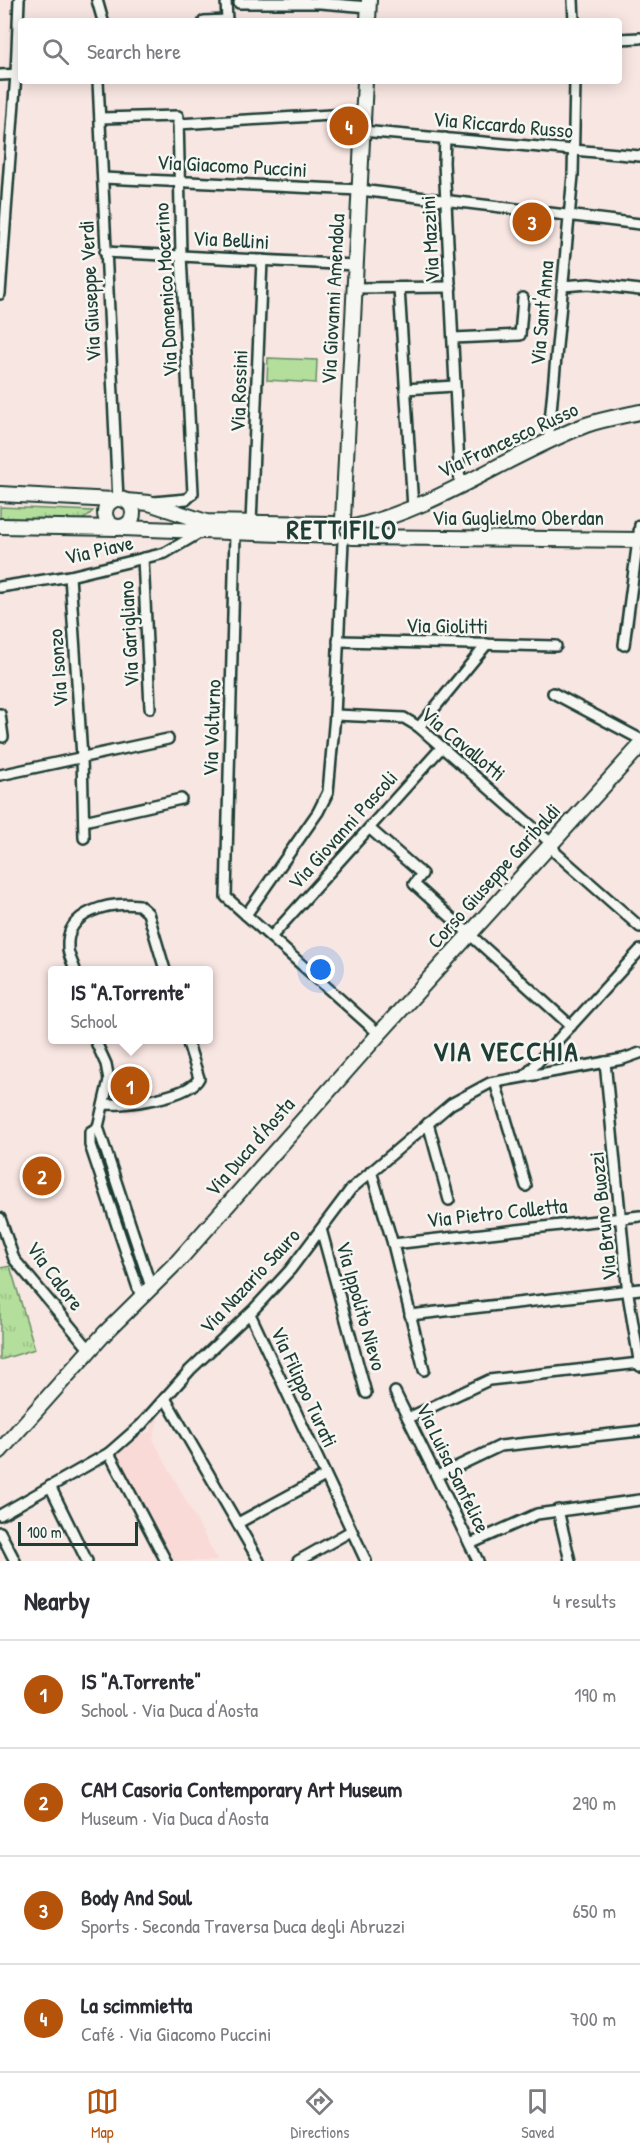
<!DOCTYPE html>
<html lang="en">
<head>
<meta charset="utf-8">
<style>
	body { margin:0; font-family:"Patrick Hand",sans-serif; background:#f7f7f7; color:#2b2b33 }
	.scale { position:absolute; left:18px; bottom:15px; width:120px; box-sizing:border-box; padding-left:6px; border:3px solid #1f3d34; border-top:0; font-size:16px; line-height:21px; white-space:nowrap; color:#1f3d34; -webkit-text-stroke:4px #f6f6f2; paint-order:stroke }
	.you { position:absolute; left:321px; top:970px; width:21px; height:21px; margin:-15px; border:4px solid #fff; border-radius:50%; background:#1a73e8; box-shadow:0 0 0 9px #1a73e833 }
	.badge { display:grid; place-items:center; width:39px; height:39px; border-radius:50%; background:#b45309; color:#fff; font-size:20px; font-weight:700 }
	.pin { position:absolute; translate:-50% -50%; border:3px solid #fff; box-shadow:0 2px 6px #0006 }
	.popup { position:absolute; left:48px; top:966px; width:165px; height:78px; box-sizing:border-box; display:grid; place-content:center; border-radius:6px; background:#fff; filter:drop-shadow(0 2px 4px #0005); font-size:20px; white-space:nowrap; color:#7c7c81 }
	.popup b { font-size:22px; color:#2b2b33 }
	.popup::after { content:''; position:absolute; left:50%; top:100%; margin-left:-12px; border:12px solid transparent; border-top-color:#fff }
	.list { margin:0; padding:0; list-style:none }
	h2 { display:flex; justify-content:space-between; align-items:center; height:78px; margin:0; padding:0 24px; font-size:26px }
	h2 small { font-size:20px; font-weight:400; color:#7c7c81 }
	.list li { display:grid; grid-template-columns:39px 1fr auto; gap:18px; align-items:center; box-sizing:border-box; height:108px; padding:0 24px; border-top:2px solid #e1e1e2 }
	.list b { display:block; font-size:22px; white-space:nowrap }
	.list p { margin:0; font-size:20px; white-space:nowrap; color:#7c7c81 }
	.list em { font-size:20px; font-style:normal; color:#7c7c81 }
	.icon { flex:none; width:33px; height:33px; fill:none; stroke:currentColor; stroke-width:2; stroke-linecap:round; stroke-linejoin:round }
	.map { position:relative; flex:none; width:640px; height:1561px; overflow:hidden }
	.search { position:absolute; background:#fff; box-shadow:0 3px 15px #0003; left:18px; right:18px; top:18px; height:66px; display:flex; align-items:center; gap:15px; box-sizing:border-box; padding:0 21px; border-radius:6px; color:#7c7c81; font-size:22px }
	.sheet { height:510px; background:#fff }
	nav { display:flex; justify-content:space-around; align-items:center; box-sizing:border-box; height:84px; border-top:2px solid #e1e1e2; background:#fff; font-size:16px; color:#7c7c81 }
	nav a { display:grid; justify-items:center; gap:3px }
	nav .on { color:#b45309 }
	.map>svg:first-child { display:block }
</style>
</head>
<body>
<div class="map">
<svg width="640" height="1561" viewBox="0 0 640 1561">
	<defs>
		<pattern id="grass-tufts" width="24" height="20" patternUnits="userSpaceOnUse" patternTransform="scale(1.5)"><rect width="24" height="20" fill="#b3de9b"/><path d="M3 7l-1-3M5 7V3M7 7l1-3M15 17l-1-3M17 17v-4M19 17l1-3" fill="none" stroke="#9abf86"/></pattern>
	</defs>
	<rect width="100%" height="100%" fill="#f8e6e2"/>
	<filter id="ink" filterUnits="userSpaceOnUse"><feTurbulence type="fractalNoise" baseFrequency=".0167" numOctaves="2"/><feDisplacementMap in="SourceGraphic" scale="12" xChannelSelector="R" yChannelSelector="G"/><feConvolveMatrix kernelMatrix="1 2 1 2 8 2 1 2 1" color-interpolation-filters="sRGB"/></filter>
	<g filter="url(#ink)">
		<polygon fill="#f9dad7" points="159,1416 153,1439 218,1561 163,1561 107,1457 137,1425 144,1434 151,1431 152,1424"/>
		<g fill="url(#grass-tufts)" stroke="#698e68" stroke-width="1.5">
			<polygon points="0,507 93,511 82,521 0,518"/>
			<polygon points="10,1266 35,1349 0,1360 0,1268"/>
		</g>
		<polygon fill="#b3de9b" stroke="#698e68" stroke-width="1.5" points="268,358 317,360 316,383 267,380"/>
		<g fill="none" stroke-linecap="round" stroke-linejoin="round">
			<g stroke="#1f3d34" stroke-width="14">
				<g id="street">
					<polyline points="97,0 103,21"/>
					<polyline points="226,0 227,21"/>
					<polyline points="573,0 574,21"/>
					<polyline points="239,3 320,3 369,7"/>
					<polyline points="204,21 227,20"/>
					<polyline points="619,39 640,38"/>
					<polyline points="0,75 21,74"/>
					<polyline points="98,81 118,500"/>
					<polyline points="100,118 178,116 181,255 193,493 187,499 154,502"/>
					<polyline points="178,124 348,114"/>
					<polyline points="362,131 640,156"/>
					<polyline points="445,138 444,162 460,486"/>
					<polyline points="103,178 360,190 640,224"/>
					<polyline points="105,252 355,265"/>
					<polyline points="562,286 589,284 640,290"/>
					<polyline points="354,288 451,287"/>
					<polyline points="399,288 413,508"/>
					<polyline points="0,294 16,74 19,0"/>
					<polyline points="453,338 520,335 523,298"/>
					<polyline points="405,389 455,386"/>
					<polyline points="548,443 573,175 575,81"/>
					<polyline points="251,523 262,260"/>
					<polyline points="235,534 226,897 379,1034"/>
					<polyline points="143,558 150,708"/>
					<polyline points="70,576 82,757 84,838"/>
					<polyline points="0,587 70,576 165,553 201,532"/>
					<polyline points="338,641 556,646"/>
					<polyline points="624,645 640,525"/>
					<polyline points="553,693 640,739"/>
					<polyline points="0,714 3,737"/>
					<polyline points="335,715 404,718 419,727 552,844 556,853 640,927"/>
					<polyline points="419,727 487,644"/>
					<polyline points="0,775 168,739"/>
					<polyline points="84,821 181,799"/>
					<polyline points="369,828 422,874 414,884 571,1026"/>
					<polyline points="246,915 318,812 328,792 335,715 343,541"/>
					<polyline points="271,937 442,747"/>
					<path d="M75,970C73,963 68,955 68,948C65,910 111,902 139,905L148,913L165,970"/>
					<polyline points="95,1040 106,1064 109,1080 98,1127 151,1287"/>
					<polyline points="605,1062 628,1294 640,1366"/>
					<polyline points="525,1076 640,950"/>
					<polyline points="495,1082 526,1186"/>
					<path d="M104,1104C125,1106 190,1097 199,1078L187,1040"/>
					<polyline points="428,1123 449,1200"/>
					<polyline points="98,1127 90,1132 90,1145 141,1297"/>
					<polyline points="371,1171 393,1244 424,1370"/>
					<polyline points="0,1218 14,1259 90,1350"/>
					<polyline points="321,1229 366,1393"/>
					<polyline points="393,1244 640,1216"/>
					<polyline points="250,1314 366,1561"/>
					<polyline points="410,1315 640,1289"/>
					<polyline points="395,1392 478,1561"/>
					<polyline points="165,1398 259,1561"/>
					<polyline points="408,1418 489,1380 640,1363"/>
					<polyline points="109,1453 166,1561"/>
					<polyline points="437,1476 500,1446 640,1431"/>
					<polyline points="50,1486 87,1561"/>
					<polyline points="558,1510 570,1561"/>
					<polyline points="0,1515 109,1453 141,1425 190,1370 254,1309 290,1270 351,1189 451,1104 490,1083 623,1059 640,1053"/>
					<polyline points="238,1523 325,1476"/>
					<polyline points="0,1532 15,1561"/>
					<polyline points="470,1544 537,1514 640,1500"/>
					<polyline points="298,1561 351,1531"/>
				</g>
			</g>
			<g stroke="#1f3d34" stroke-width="18">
				<g id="secondary">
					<polyline points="368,21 369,0"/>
					<polyline points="0,494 113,500"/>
					<circle cx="119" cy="513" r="14"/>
					<polyline points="126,501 149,503 206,522 334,524"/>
					<polyline points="343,519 365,81"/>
					<polyline points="0,526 118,528"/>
					<path d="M354,527C437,508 507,455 586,425C603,419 622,416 640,412"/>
					<polyline points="122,528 334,536"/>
					<polyline points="352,537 640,540"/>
					<polyline points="0,1451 105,1333 179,1260 379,1034 640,746"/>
				</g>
			</g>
			<use href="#street" stroke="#f6f6f2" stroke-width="9"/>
			<use href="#secondary" stroke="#f6f6f2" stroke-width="14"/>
		</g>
	</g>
	<g text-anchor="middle" stroke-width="5" stroke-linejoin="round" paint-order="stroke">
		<g font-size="21" fill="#1f3d34" stroke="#f6f6f2">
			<text transform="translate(503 125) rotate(5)" y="7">Via Riccardo Russo</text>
			<text transform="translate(232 166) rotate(3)" y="7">Via Giacomo Puccini</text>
			<text transform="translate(430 239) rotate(-93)" y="7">Via Mazzini</text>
			<text transform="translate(231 240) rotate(3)" y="7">Via Bellini</text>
			<text transform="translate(166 290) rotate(-93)" y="7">Via Domenico Mocerino</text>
			<text transform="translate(90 291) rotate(-93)" y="7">Via Giuseppe Verdi</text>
			<text transform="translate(333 299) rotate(-87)" y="7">Via Giovanni Amendola</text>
			<text transform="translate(542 313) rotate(-85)" y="7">Via Sant'Anna</text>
			<text transform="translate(239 391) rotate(-88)" y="7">Via Rossini</text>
			<text transform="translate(508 440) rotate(-25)" y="7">Via Francesco Russo</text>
			<text x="518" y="525">Via Guglielmo Oberdan</text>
			<text transform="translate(99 550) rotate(-13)" y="7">Via Piave</text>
			<text transform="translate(447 626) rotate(1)" y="7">Via Giolitti</text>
			<text transform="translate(129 634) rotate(-93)" y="7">Via Garigliano</text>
			<text transform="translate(58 668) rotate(-94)" y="7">Via Isonzo</text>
			<text transform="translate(212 728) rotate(-88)" y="7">Via Volturno</text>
			<text transform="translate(463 744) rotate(40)" y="7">Via Cavallotti</text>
			<text transform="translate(343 830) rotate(-48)" y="7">Via Giovanni Pascoli</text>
			<text transform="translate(494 876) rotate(-48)" y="7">Corso Giuseppe Garibaldi</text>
			<text transform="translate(250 1147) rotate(-49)" y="7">Via Duca d'Aosta</text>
			<text transform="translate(497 1213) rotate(-6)" y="7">Via Pietro Colletta</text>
			<text transform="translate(603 1216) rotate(-96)" y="7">Via Bruno Buozzi</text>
			<text transform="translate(55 1276) rotate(53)" y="7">Via Calore</text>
			<text transform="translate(250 1281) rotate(-47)" y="7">Via Nazario Sauro</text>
			<text transform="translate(361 1306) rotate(74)" y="7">Via Ippolito Nievo</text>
			<text transform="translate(304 1387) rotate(65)" y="7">Via Filippo Turati</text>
			<text transform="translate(453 1468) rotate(64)" y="7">Via Luisa Sanfelice</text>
		</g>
		<g font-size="27" font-weight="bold" letter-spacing="1.5" fill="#1f3d34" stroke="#f6f6f2">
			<text x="342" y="539">RETTIFILO</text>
			<text x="506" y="1061">VIA VECCHIA</text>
		</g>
	</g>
</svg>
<div class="scale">100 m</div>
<div class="you"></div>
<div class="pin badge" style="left:130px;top:1086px">1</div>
<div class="popup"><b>IS &quot;A.Torrente&quot;</b>School</div>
<div class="pin badge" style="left:42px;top:1176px">2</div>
<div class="pin badge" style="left:532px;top:222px">3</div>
<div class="pin badge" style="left:349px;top:126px">4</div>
<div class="search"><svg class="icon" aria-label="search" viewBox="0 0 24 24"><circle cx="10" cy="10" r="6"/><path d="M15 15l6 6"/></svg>Search here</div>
</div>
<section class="sheet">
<h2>Nearby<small>4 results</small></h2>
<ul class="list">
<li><span class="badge">1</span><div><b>IS &quot;A.Torrente&quot;</b><p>School · Via Duca d'Aosta</p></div><em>190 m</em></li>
<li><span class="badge">2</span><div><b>CAM Casoria Contemporary Art Museum</b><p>Museum · Via Duca d'Aosta</p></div><em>290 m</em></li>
<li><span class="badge">3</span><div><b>Body And Soul</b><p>Sports · Seconda Traversa Duca degli Abruzzi</p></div><em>650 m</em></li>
<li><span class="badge">4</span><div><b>La scimmietta</b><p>Café · Via Giacomo Puccini</p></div><em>700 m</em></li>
</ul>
</section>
<nav>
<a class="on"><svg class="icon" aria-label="map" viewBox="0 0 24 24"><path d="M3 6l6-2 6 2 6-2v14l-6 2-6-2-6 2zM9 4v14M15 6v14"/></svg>Map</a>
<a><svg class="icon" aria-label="directions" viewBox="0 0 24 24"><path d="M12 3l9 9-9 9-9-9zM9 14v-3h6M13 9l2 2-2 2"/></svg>Directions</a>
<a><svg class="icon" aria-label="saved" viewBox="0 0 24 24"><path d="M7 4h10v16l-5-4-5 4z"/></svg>Saved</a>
</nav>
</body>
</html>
